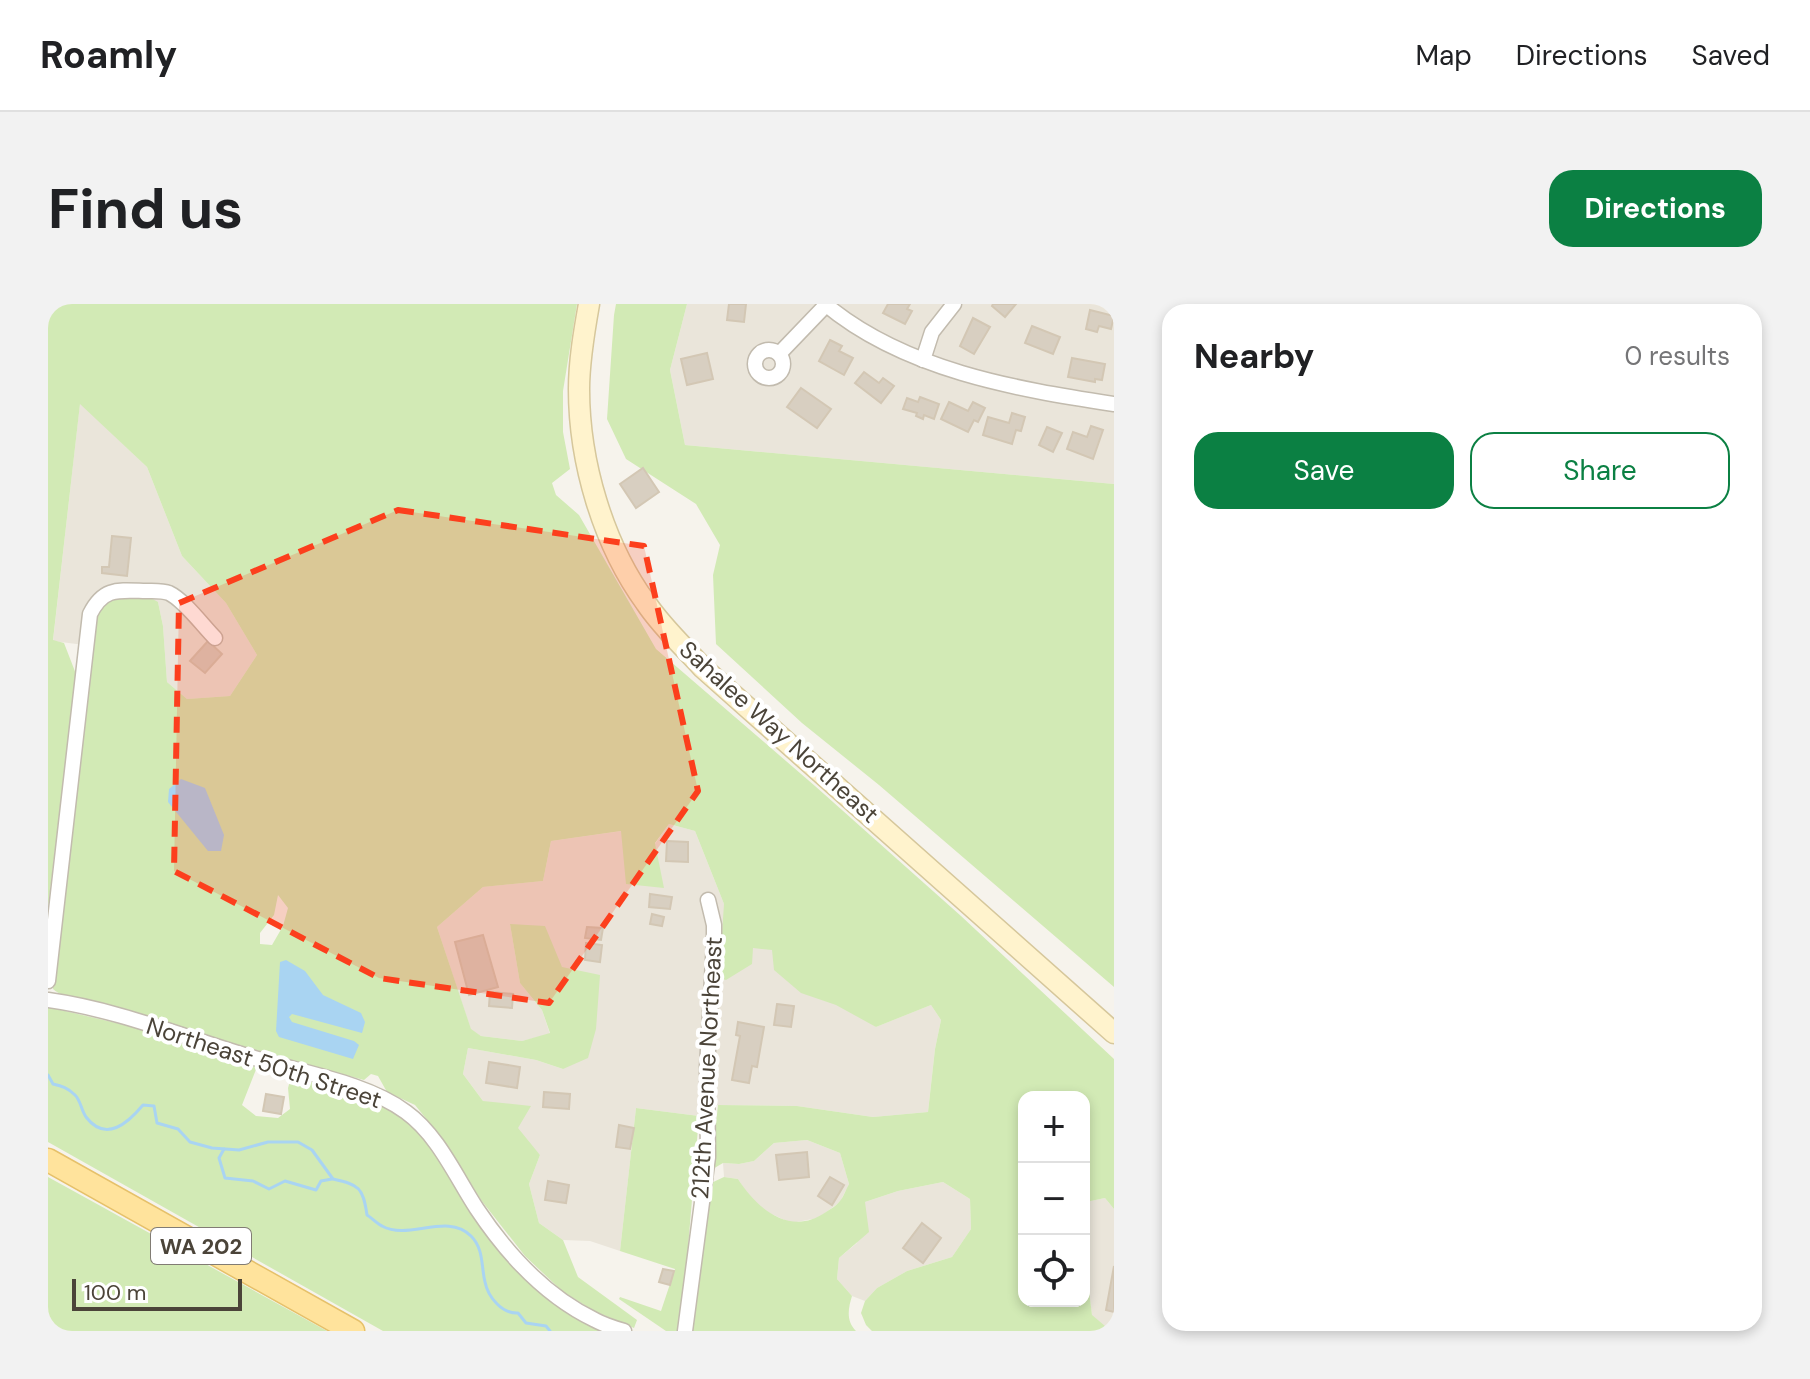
<!DOCTYPE html>
<html lang="en">
<head>
<meta charset="utf-8">
<style>
	body { margin:0; font-family:"DM Sans",sans-serif; background:#f2f2f2; color:#202124 }
	.controls { position:absolute; right:24px; bottom:24px; display:grid; overflow:hidden; border-radius:16px; box-shadow:0 4px 12px #0003 }
	.controls button { width:72px; height:72px; display:grid; place-items:center; padding:0; border:0; border-bottom:2px solid #e0e0e0; background:#fff; color:#202124; font:40px sans-serif }
	.scale { position:absolute; left:24px; bottom:20px; width:170px; box-sizing:border-box; padding-left:8px; border:4px solid #4b4439; border-top:0; font-size:22px; line-height:28px; white-space:nowrap; color:#4b4439; -webkit-text-stroke:6px #fff; paint-order:stroke }
	.list { margin:0; padding:0; list-style:none }
	h2 { display:flex; justify-content:space-between; align-items:center; height:104px; margin:0; padding:0 32px; font-size:34px }
	h2 small { font-size:26px; font-weight:400; color:#757577 }
	.actions { display:flex; gap:16px; padding:24px 32px }
	.actions a { flex:1; padding:18px 0; border:2px solid #0b8043; border-radius:24px; text-align:center; font-size:28px; color:#0b8043 }
	.actions .main { background:#0b8043; color:#fff }
	.icon { flex:none; width:44px; height:44px; fill:none; stroke:currentColor; stroke-width:2; stroke-linecap:round; stroke-linejoin:round }
	.map { position:relative; flex:none; width:1066px; height:1027px; overflow:hidden; border-radius:24px }
	header { display:flex; align-items:center; gap:48px; box-sizing:border-box; height:112px; padding:0 40px; background:#fff; border-bottom:2px solid #e0e0e0 }
	header strong { font-size:38px }
	nav { display:flex; gap:44px; margin-inline-start:auto; font-size:28px }
	.intro { display:flex; align-items:center; justify-content:space-between; box-sizing:border-box; height:192px; padding:0 48px }
	h1 { margin:0; font-size:56px }
	.button { padding:20px 36px; border-radius:24px; background:#0b8043; color:#fff; font-size:28px; font-weight:700 }
	main { display:flex; gap:48px; padding:0 48px }
	aside { flex:1; background:#fff; border-radius:24px; box-shadow:0 4px 12px #0003 }
	.map>svg:first-child { display:block }
</style>
</head>
<body>
<header>
<strong>Roamly</strong>
<nav><a>Map</a><a>Directions</a><a>Saved</a></nav>
</header>
<div class="intro"><h1>Find us</h1><a class="button">Directions</a></div>
<main>
<div class="map">
<svg width="1066" height="1027" viewBox="0 0 1066 1027">
	<rect width="100%" height="100%" fill="#f6f3ec"/>
	<g fill="#eae5da">
		<polygon points="639,0 1066,0 1066,180 637,141 622,66"/>
		<polygon points="32,99 99,163 134,252 178,299 209,351 182,392 139,395 119,378 115,322 110,298 44,342 5,337"/>
		<polygon points="621,520 647,527 676,600 828,723 883,701 893,716 887,745 880,808 825,813 749,802 670,801 651,812 588,804 572,947 542,937 515,936 491,919 481,880 492,851 435,797 415,770 420,744 488,756 515,765 514,663 462,620 472,679 494,706 502,730 474,737 433,732 423,726 389,623 435,583 495,577 503,537 574,527 615,583 607,540"/>
		<polygon points="759,836 792,849 801,880 792,898 770,914 743,919 715,906 699,889 690,875 676,873 675,859 691,860 706,857 726,839"/>
		<polygon points="895,878 922,895 923,925 904,953 859,967 829,984 817,997 804,992 789,975 791,954 809,939 817,898 850,887"/>
		<polygon points="1057,894 1066,905 1066,1027 1063,1027 1044,1012 1037,952 1038,898"/>
	</g>
	<g fill="#d2eab5" fill-rule="evenodd">
		<path d="M0,0H529L515,87V128L522,165L504,179L508,191L531,211L608,345L767,482L913,612L1066,755V905L1057,894L1038,898L1037,952L1044,1011L1063,1027H824L818,1021L813,1009L817,997L829,984L859,967L904,953L923,925L922,895L895,878L850,887L817,898L821,928L791,954L789,975L804,992C800,1005 798,1017 808,1027H644L661,880L676,873L690,875C709,905 743,933 778,908C783,905 789,901 792,897C796,892 798,885 801,880L792,849L759,836L726,839L706,857L691,860L675,859L663,866L670,801L749,802L825,813L880,808L887,745L893,716L883,701L828,723L788,701L753,689L726,666L724,646L705,644L704,660L678,676L671,674L676,600L647,527L621,520L607,539L616,584L578,580L573,527L503,537L495,577L435,583L389,623L423,725L433,732L474,737L502,729L494,706L472,679L462,620L497,622L514,663L552,671L548,725L540,754L515,765L488,756L420,744L415,770L435,797L483,802L470,824L492,851L481,880L491,919L515,936L530,973L589,1016L586,1024L546,1007L514,987L477,952L433,896L393,833L367,801L339,788L330,772L323,770L316,776C231,753 147,729 63,703C46,698 17,696 5,685L47,320L54,302L69,293L99,292L110,298L115,322L119,378L139,395L182,392L209,351L178,299L134,252L99,163L32,100L5,336L16,339L28,370L0,604ZM230,591L240,604L235,622L224,641L212,640V629L226,611ZM976,793H1036V997H976Z"/>
		<polygon points="568,0 639,0 622,66 637,141 1066,180 1066,683 831,481 754,419 668,340 665,271 672,241 648,200 578,155 559,115 566,11"/>
		<polygon points="0,703 94,725 209,763 194,801 208,812 230,814 242,805 240,784 244,770 291,784 332,799 360,817 377,835 454,944 565,1027 335,1027 0,838"/>
		<polygon points="588,804 651,812 633,1027 618,1027 571,995 572,993 613,1007 627,965 572,947"/>
		<polygon points="0,873 279,1027 0,1027"/>
	</g>
	<g fill="#a9d4f2">
		<polygon points="133,475 157,484 176,531 173,547 160,547 120,498 121,485"/>
		<polygon points="238,656 257,667 275,691 313,709 317,718 314,729 244,710 241,713 244,718 306,737 311,741 305,755 231,733 228,727 232,658"/>
	</g>
	<g fill="none" stroke-linecap="round" stroke-linejoin="round">
		<g stroke="#a9d4f2" stroke-width="3">
			<path d="M0,771L5,780C14,782 20,784 27,791C33,797 33,806 38,813C58,839 80,819 95,801L106,802L109,819L130,825L142,838L164,844L191,846L220,838H250L264,846L285,875C311,881 315,883 319,911C324,914 329,920 334,922C361,937 399,908 423,932C436,945 433,962 437,978C440,993 454,1010 470,1009L478,1019L498,1022L502,1027"/>
			<polyline points="176,845 171,854 177,874 205,877 221,885 237,877 268,886 273,877 284,875"/>
		</g>
	</g>
	<g fill="#d8cfc1" stroke="#d3c7b4" stroke-width="2">
		<polygon points="681,0 698,0 696,18 679,16"/>
		<polygon points="840,0 862,0 859,5 864,7 857,20 835,9"/>
		<polygon points="945,0 968,0 957,13 944,2"/>
		<polygon points="1042,6 1066,12 1063,25 1051,22 1049,28 1038,25"/>
		<polygon points="925,14 942,23 926,50 912,42"/>
		<polygon points="984,22 1012,33 1005,50 977,39"/>
		<polygon points="782,36 794,42 791,47 805,54 796,71 771,57"/>
		<polygon points="659,49 665,75 639,81 633,55"/>
		<polygon points="1024,54 1057,60 1054,76 1047,75 1047,78 1020,73"/>
		<polygon points="816,68 831,79 835,74 846,82 833,99 807,79"/>
		<polygon points="753,84 783,105 769,124 739,103"/>
		<polygon points="872,93 891,100 886,115 876,111 875,115 868,112 869,109 855,105 859,94 870,98"/>
		<polygon points="901,98 920,107 925,98 937,104 930,118 926,116 920,128 893,115"/>
		<polygon points="964,109 977,113 973,127 968,126 964,140 935,131 940,113 961,119"/>
		<polygon points="1043,122 1055,126 1045,155 1019,145 1025,128 1039,133"/>
		<polygon points="999,123 1014,129 1005,148 991,141"/>
		<polygon points="595,164 611,188 588,204 572,180"/>
		<polygon points="64,232 83,234 79,272 54,269 54,263 61,263"/>
		<polygon points="160,337 174,350 157,369 142,357"/>
		<polygon points="619,537 640,538 640,558 618,557"/>
		<polygon points="602,590 624,593 622,605 601,603"/>
		<polygon points="604,610 616,613 614,622 602,620"/>
		<polygon points="539,623 555,624 553,636 537,634"/>
		<polygon points="435,631 450,683 421,691 407,638"/>
		<polygon points="538,639 554,641 552,658 537,656"/>
		<polygon points="442,688 465,690 464,704 441,702"/>
		<polygon points="729,700 746,702 743,723 726,721"/>
		<polygon points="690,718 716,723 709,763 704,762 701,779 684,776 692,732 688,731"/>
		<polygon points="441,758 472,763 469,784 438,779"/>
		<polygon points="496,788 522,790 521,805 495,803"/>
		<polygon points="218,790 236,793 233,810 215,807"/>
		<polygon points="571,821 586,824 582,845 568,843"/>
		<polygon points="759,848 761,873 731,876 728,851"/>
		<polygon points="782,873 796,881 784,901 770,892"/>
		<polygon points="500,877 521,881 518,899 497,896"/>
		<polygon points="874,919 893,934 875,959 855,944"/>
		<polygon points="1066,962 1066,1008 1058,1006"/>
		<polygon points="615,965 626,967 622,981 611,978"/>
	</g>
	<g fill="none" stroke-linecap="round" stroke-linejoin="round">
		<g stroke="#c2bbae" stroke-width="17">
			<g id="street">
				<path d="M777,0C856,66 967,85 1066,100"/>
				<circle cx="721" cy="60" r="14"/>
				<polyline points="731,50 778,1"/>
				<polyline points="875,56 884,28 906,0"/>
				<path d="M0,677L42,310C55,284 69,286 95,287C103,287 114,286 121,289C136,296 155,322 167,334"/>
				<path d="M0,696C72,706 140,735 210,755C256,769 319,779 358,808C390,831 408,873 429,905C459,950 499,993 547,1016C556,1021 566,1024 576,1027"/>
				<polyline points="637,1027 660,853 659,764 666,638 666,621 660,596"/>
			</g>
		</g>
		<g stroke="#d6c79b" stroke-width="23">
			<path id="secondary" d="M541,0C536,28 531,57 531,85C531,158 555,240 598,299C614,323 636,343 655,364L1066,729"/>
		</g>
		<g stroke="#e6c16a" stroke-width="25">
			<polyline id="primary" points="0,856 305,1027"/>
		</g>
		<use href="#street" stroke="#fff" stroke-width="14"/>
		<use href="#secondary" stroke="#fff3cd" stroke-width="20"/>
		<use href="#primary" stroke="#ffe39c" stroke-width="22"/>
	</g>
	<path fill="#fc3f1d" fill-opacity="0.2" stroke="#fc3f1d" stroke-width="6" stroke-dasharray="16 10" stroke-linejoin="round" d="M350,206L596,242L650,487L501,699L331,674L126,567L131,299Z"/>
	<g text-anchor="middle" stroke-width="8" stroke-linejoin="round" paint-order="stroke">
		<rect fill="#fff" stroke="#817c74" stroke-width="2" x="103" y="924" width="100" height="36" rx="6"/>
		<g font-size="22" font-weight="bold" fill="#4b4439">
			<text x="153" y="950">WA 202</text>
		</g>
		<g font-size="24" fill="#4b4439" stroke="#fff">
			<text transform="translate(731 428) rotate(42)" y="8">Sahalee Way Northeast</text>
			<text transform="translate(216 759) rotate(18)" y="8">Northeast 50th Street</text>
			<text transform="translate(659 764) rotate(-87)" y="8">212th Avenue Northeast</text>
		</g>
	</g>
</svg>
<div class="controls">
<button>+</button>
<button>−</button>
<button><svg class="icon" aria-label="locate" viewBox="0 0 24 24"><circle cx="12" cy="12" r="6"/><path d="M12 2v4M12 18v4M2 12h4M18 12h4"/></svg></button>
</div>
<div class="scale">100 m</div>
</div>
<aside>
<h2>Nearby<small>0 results</small></h2>
<ul class="list">
</ul>
<div class="actions"><a class="main">Save</a><a>Share</a></div>
</aside>
</main>
</body>
</html>
